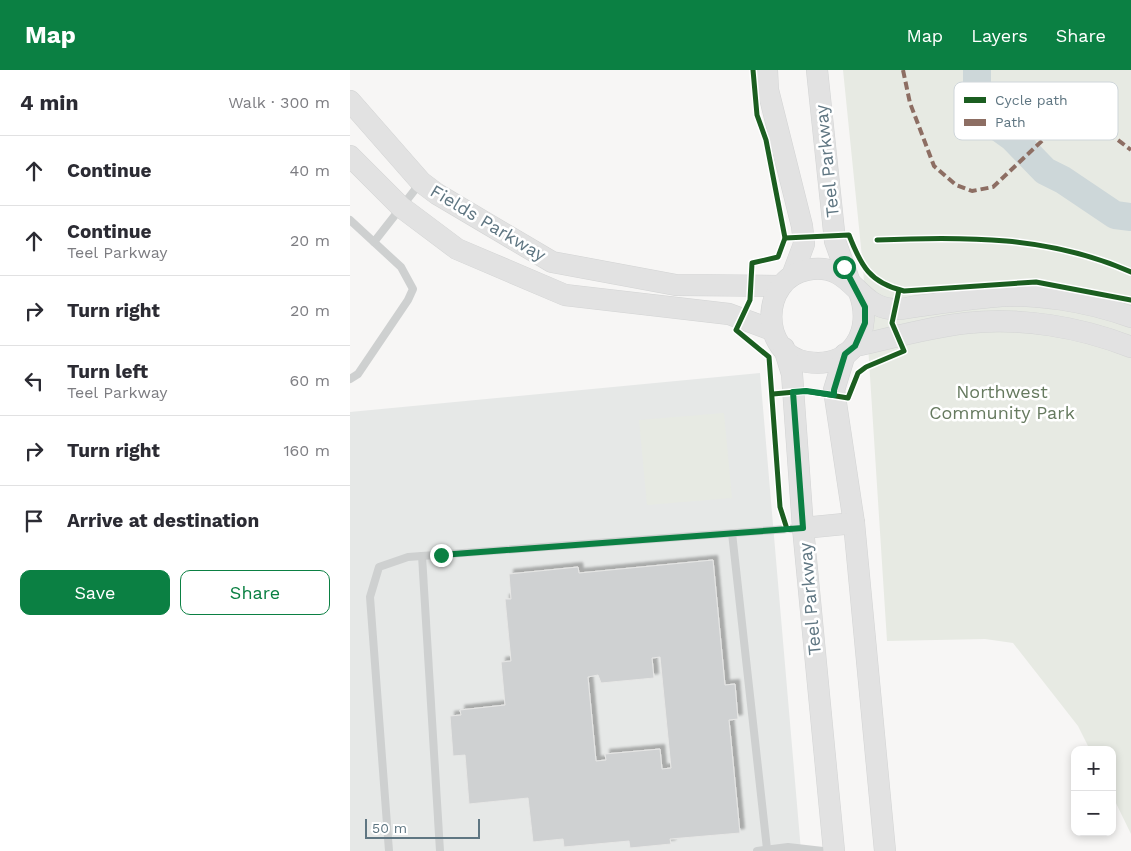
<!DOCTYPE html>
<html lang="en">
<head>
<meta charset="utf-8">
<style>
	body { margin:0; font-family:"Work Sans",sans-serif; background:#f7f7f7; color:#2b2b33 }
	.controls { position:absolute; right:15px; bottom:15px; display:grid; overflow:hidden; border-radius:10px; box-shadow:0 2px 8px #0003 }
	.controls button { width:45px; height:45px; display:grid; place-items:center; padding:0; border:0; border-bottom:1px solid #e1e1e2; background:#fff; color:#2b2b33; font:25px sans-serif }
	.scale { position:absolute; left:15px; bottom:12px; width:115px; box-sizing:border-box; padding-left:5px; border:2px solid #5f7682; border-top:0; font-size:14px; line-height:18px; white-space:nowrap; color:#5f7682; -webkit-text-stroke:4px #fff; paint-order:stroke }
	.stop { position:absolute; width:15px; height:15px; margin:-11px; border:4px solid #0b8043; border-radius:50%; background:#fff }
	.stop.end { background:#0b8043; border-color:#fff; box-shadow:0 1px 5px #0008 }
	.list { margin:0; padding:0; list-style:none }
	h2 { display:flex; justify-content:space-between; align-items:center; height:65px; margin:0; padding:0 20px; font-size:21px }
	h2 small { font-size:16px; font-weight:400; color:#7c7c81 }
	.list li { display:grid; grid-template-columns:32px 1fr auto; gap:15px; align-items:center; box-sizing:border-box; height:70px; padding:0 20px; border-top:1px solid #e1e1e2 }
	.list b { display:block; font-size:19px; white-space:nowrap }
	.list p { margin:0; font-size:16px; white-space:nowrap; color:#7c7c81 }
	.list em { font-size:16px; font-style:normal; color:#7c7c81 }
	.actions { display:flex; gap:10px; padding:15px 20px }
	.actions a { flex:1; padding:11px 0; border:1px solid #0b8043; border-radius:10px; text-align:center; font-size:18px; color:#0b8043 }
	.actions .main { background:#0b8043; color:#fff }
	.icon { flex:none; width:28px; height:28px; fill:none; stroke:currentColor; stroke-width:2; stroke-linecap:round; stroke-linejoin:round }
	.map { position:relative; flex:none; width:781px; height:781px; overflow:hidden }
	header { display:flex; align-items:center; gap:30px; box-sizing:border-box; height:70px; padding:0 25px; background:#0b8043; color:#fff }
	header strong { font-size:24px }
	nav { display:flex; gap:28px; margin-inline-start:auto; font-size:18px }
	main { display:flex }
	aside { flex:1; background:#fff }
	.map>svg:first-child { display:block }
</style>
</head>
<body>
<header>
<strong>Map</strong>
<nav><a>Map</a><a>Layers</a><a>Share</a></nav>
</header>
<main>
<aside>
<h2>4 min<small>Walk · 300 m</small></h2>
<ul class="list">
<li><svg class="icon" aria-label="ahead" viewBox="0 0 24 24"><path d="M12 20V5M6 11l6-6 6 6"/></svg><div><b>Continue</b></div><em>40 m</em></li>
<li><svg class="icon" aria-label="ahead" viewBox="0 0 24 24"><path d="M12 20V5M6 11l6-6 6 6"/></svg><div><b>Continue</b><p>Teel Parkway</p></div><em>20 m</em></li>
<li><svg class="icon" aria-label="right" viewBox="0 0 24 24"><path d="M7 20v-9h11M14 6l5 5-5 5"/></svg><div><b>Turn right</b></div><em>20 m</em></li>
<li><svg class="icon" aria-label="left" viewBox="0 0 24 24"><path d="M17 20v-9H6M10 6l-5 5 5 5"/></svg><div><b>Turn left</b><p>Teel Parkway</p></div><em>60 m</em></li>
<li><svg class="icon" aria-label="right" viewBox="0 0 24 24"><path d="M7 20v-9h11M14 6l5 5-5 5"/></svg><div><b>Turn right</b></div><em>160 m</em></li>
<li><svg class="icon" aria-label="arrive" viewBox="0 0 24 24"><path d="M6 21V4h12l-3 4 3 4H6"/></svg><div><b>Arrive at destination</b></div></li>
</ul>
<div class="actions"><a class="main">Save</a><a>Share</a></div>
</aside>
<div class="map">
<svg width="781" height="781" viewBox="0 0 781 781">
	<defs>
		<filter id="shadow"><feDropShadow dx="4.5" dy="-4.5" stdDeviation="1" flood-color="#0004"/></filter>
	</defs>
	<rect width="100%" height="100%" fill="#f7f6f5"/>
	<polygon fill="#e6e8e7" points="410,303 451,781 0,781 0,342"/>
	<g fill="#e7eae3">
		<polygon points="493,0 781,0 781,764 762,725 762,680 740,680 728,656 663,573 635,569 537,571 513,197"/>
		<polygon points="374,343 382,428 297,435 289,350"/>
	</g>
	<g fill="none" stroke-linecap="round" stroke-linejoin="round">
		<polyline stroke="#cdd7d9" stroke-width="28" points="627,0 627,40 631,45 663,68 695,101 713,110 765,145 781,147"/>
	</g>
	<path fill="#cfd1d2" stroke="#e6e6e5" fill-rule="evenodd" filter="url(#shadow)" d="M363,490L375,615L385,614L388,649L379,650L390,763L320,769L321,774L280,778L279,771L214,777L213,769L183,772L178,728L119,734L115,685L103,686L100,646L111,645L110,640L155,635L151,592L161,591L155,529H161L159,504L228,497L229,503ZM310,587L321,698L312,699L310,679L255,684L256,690L246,691L238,607L248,605L251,613L304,608L302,588Z"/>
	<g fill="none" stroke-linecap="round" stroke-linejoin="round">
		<g stroke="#d3d4d4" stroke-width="22">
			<g id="secondary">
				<polyline points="417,0 418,20 452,156 454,174 442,206"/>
				<polyline points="467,0 485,171 499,210"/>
				<polyline points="0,31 71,112 87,124 202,192 326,215 430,216"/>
				<polyline points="0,86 51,137 107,179 215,225 379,244 422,260"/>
				<path d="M509,222C524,261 502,299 457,292C409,284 410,209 457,200C502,191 505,236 542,239C551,240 560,237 569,236C592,233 616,229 640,227C684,222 740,232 781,247"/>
				<path d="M505,276C542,268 579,257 617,253C671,247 730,257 781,277"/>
				<polyline points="434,278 442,304 453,458 484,781"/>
				<polyline points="495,284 484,320 504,453 535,781"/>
				<polyline points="453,458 504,453"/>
			</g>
		</g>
		<g stroke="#ced0d0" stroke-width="8">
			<polyline points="0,150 51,197 63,219 58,230 8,304 0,309"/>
			<polyline points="24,172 71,112"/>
			<polyline points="382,463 417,779"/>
			<polyline points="72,486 90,781"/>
			<polyline points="39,781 20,527 29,497 58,487 451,458"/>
			<polyline points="407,781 438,777 473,781"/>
		</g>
		<use href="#secondary" stroke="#e2e2e2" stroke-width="21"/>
		<path stroke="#8d6e63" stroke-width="4" stroke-dasharray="8 4" stroke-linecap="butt" d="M553,0L560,33L584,96L606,115L622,121L643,117L712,52C745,51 756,61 781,80"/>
		<g stroke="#fff" stroke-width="8">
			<g id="cycleway">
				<polyline points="403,0 407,45 416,70 435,168 428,187 402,193 400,230 386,260 419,287 430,437 437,459"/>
				<path d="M435,168L499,165C511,196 520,213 554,221L686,212L781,230"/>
				<path d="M527,170C614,166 700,166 781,202"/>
				<polyline points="423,324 456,321 498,328 508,303 516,297 554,281 542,253 549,220"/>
			</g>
		</g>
		<use href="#cycleway" stroke="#1b5e20" stroke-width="5"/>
	</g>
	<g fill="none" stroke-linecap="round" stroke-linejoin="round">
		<polyline stroke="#0b8043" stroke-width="6" points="91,485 453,458 443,322 456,321 484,325 484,320 495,284 505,276 515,253 515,237 494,197"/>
	</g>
	<g text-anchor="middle" stroke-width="5" stroke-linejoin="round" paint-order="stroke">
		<g font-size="18" fill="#5f7682" stroke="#fff">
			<text transform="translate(477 91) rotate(-96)" y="6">Teel Parkway</text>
			<text transform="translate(138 153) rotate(31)" y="6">Fields Parkway</text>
			<text transform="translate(460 529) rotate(-95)" y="6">Teel Parkway</text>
		</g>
		<g font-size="18" fill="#667a5f" stroke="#fff">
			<text x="652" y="328">Northwest<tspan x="652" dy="21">Community Park</tspan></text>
		</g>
	</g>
	<rect x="604" y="12" width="164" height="58" rx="8" fill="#fff" stroke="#cfd6da" stroke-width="1"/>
	<rect x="614" y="27" width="22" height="6" fill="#1b5e20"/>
	<rect x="614" y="49" width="22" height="7" fill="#8d6e63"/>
	<g font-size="14" fill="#5f7682">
		<text x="645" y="35">Cycle path</text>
		<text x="645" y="57">Path</text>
	</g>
</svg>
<div class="controls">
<button>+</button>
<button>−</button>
</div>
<div class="scale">50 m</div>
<div class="stop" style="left:494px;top:197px"></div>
<div class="stop end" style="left:91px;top:485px"></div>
</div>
</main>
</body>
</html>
